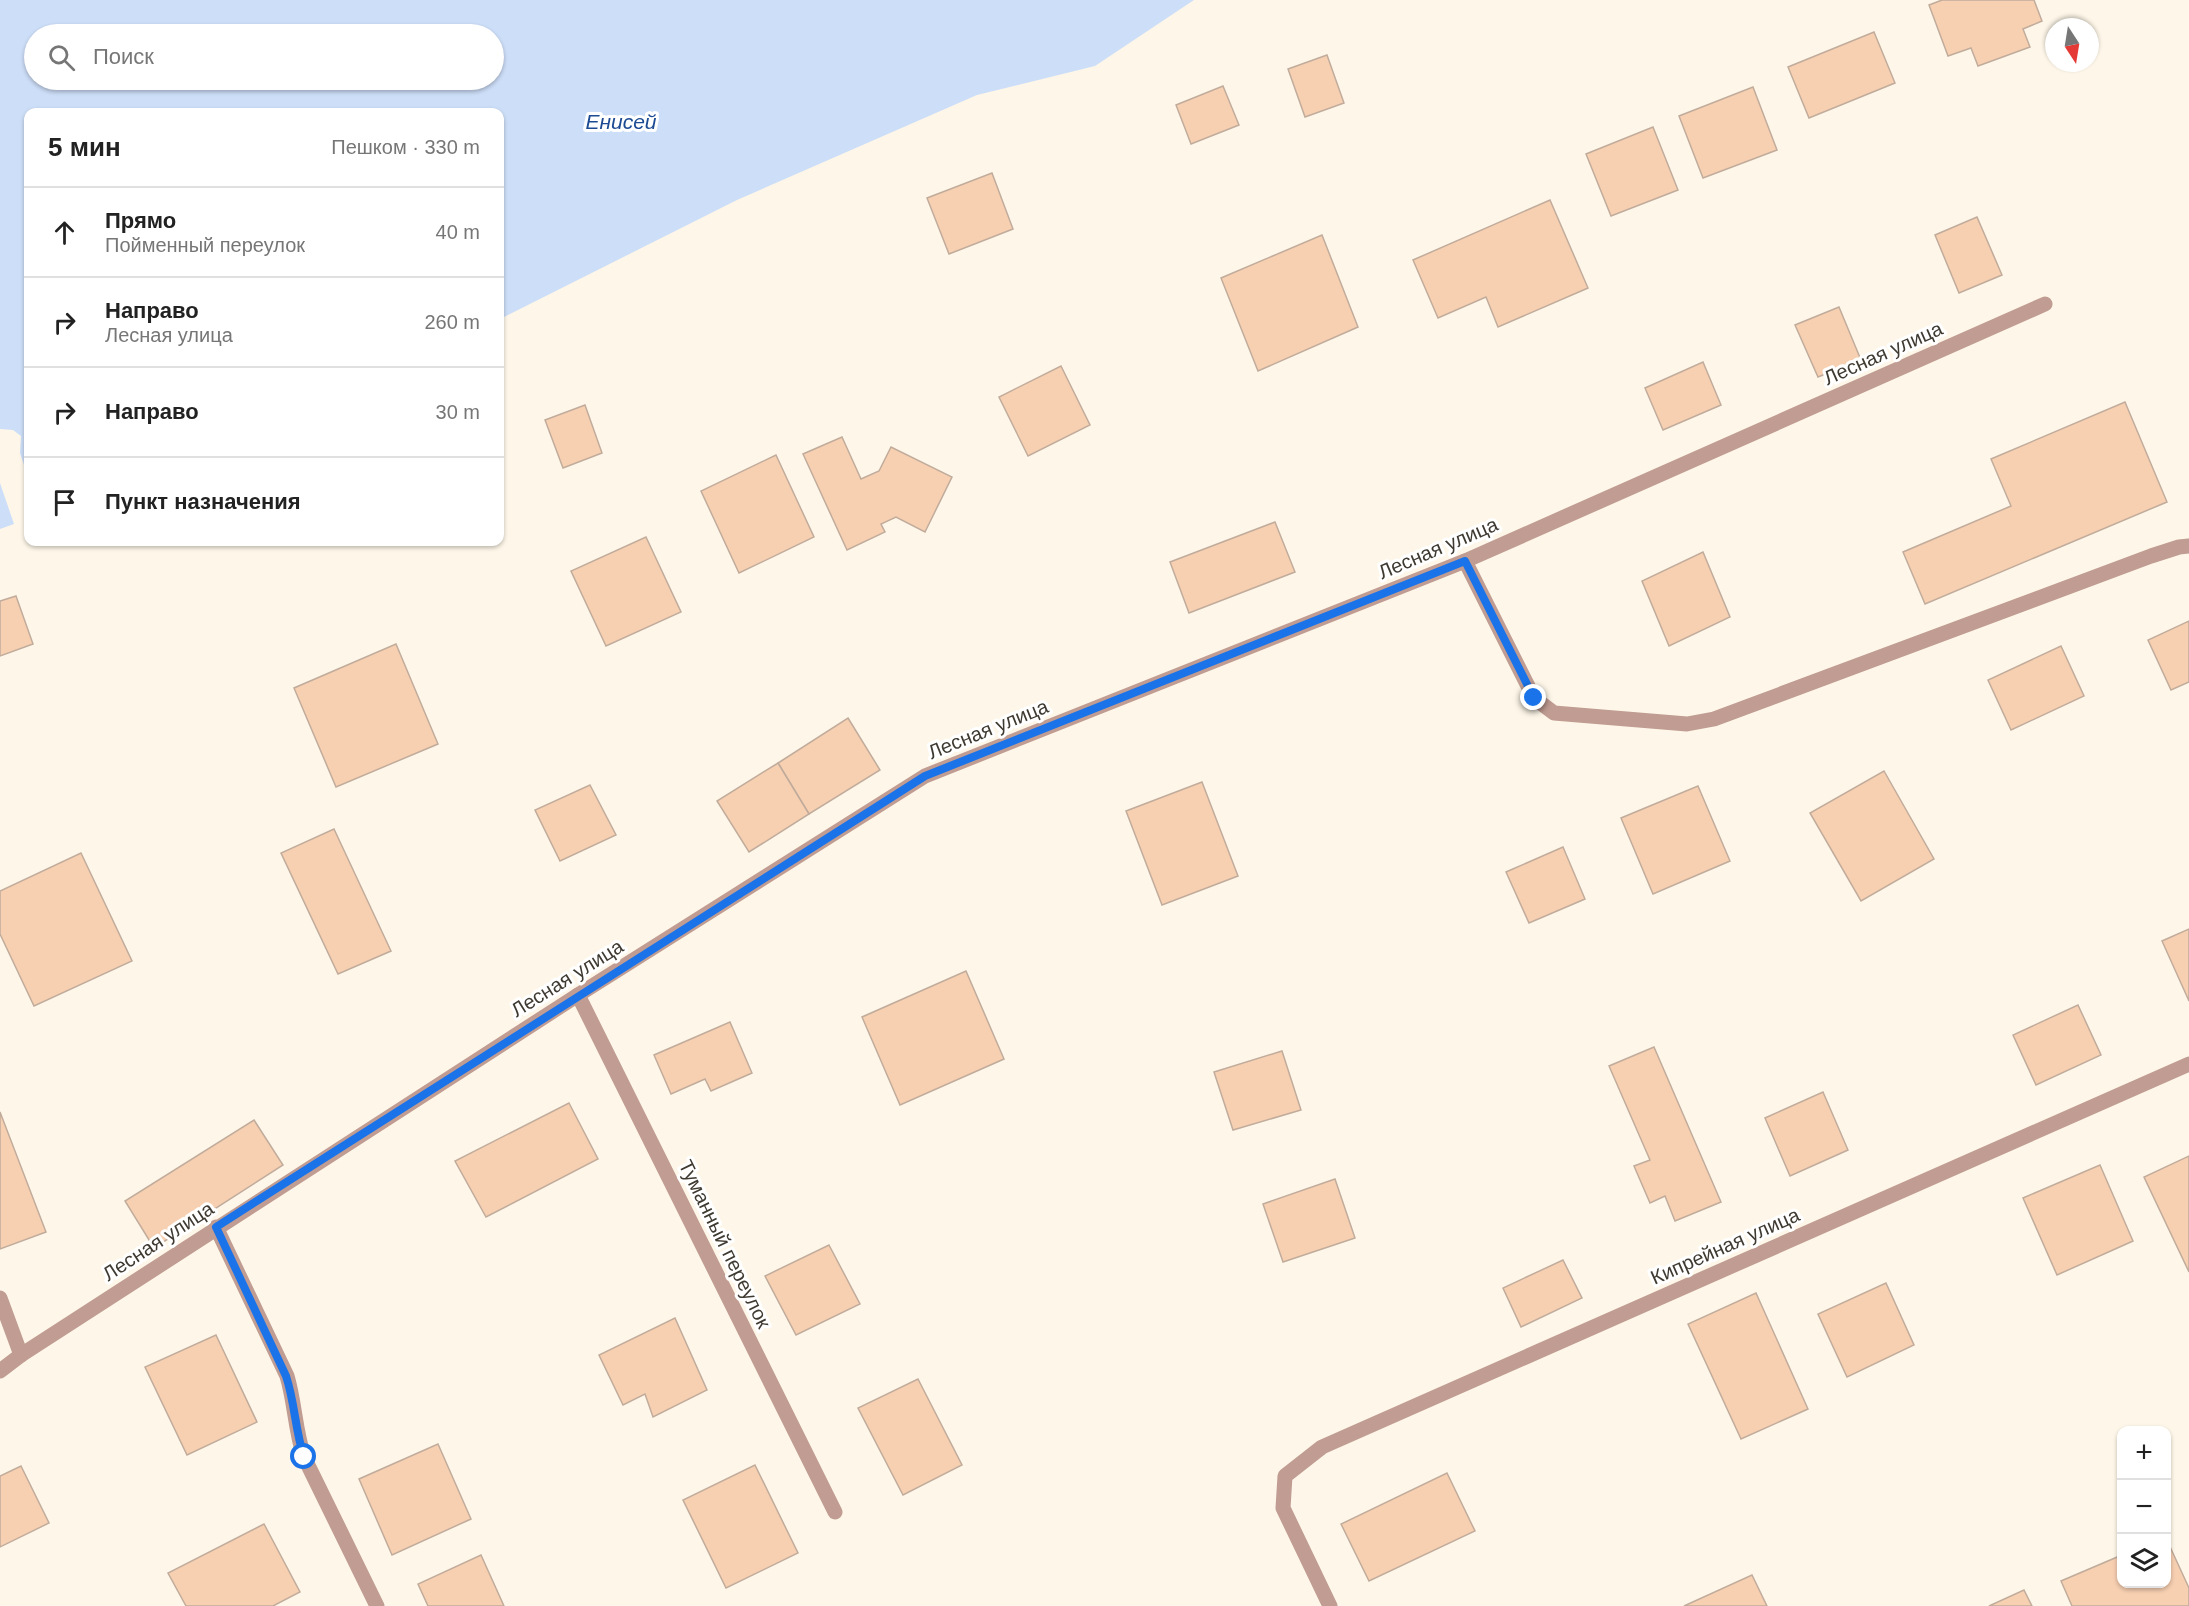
<!DOCTYPE html>
<html lang="ru">
<head>
<meta charset="utf-8">
<style>
	body { margin:0; font-family:Helvetica,sans-serif; background:#f2f2f2; color:#222 }
	.controls { position:absolute; right:18px; bottom:18px; display:grid; overflow:hidden; border-radius:12px; box-shadow:0 2px 4px #0004 }
	.controls button { width:54px; height:54px; display:grid; place-items:center; padding:0; border:0; border-bottom:2px solid #e0e0e0; background:#fff; color:#222; font:30px sans-serif }
	.compass { position:absolute; left:2045px; top:18px; width:54px; height:54px; border-radius:50%; background:#fff; box-shadow:0 2px 4px #0004; rotate:168deg }
	.stop { position:absolute; width:18px; height:18px; margin:-14px; border:4px solid #1a73e8; border-radius:50%; background:#fff }
	.stop.end { background:#1a73e8; border-color:#fff; box-shadow:0 2px 6px #0008 }
	.list { margin:0; padding:0; list-style:none }
	h2 { display:flex; justify-content:space-between; align-items:center; height:78px; margin:0; padding:0 24px; font-size:26px }
	h2 small { font-size:20px; font-weight:400; color:#767676 }
	.list li { display:grid; grid-template-columns:39px 1fr auto; gap:18px; align-items:center; box-sizing:border-box; height:90px; padding:0 24px; border-top:2px solid #e0e0e0 }
	.list b { display:block; font-size:22px; white-space:nowrap }
	.list p { margin:0; font-size:20px; white-space:nowrap; color:#767676 }
	.list em { font-size:20px; font-style:normal; color:#767676 }
	.icon { flex:none; width:33px; height:33px; fill:none; stroke:currentColor; stroke-width:2; stroke-linecap:round; stroke-linejoin:round }
	.map { position:relative; flex:none; width:2189px; height:1606px; overflow:hidden }
	.search { position:absolute; background:#fff; box-shadow:0 2px 4px #0004; left:24px; top:24px; width:480px; height:66px; display:flex; align-items:center; gap:15px; box-sizing:border-box; padding:0 21px; border-radius:33px; color:#767676; font-size:22px }
	.panel { position:absolute; background:#fff; box-shadow:0 2px 4px #0004; left:24px; top:108px; width:480px; height:438px; border-radius:12px }
	.map>svg:first-child { display:block }
</style>
</head>
<body>
<div class="map">
<svg width="2189" height="1606" viewBox="0 0 2189 1606">
	<rect width="100%" height="100%" fill="#fef7e9"/>
	<g fill="#cddef8" fill-rule="evenodd">
		<path d="M0,0H1194L1095,66L977,95L737,200L500,319V112H28V477L20,453L21,436L13,430L0,429ZM34,34H494V80H34Z"/>
		<polygon points="0,483 14,524 0,529"/>
	</g>
	<g fill="#f7cfb1" stroke="#c1ac9c" stroke-width="1.5">
		<polygon points="1942,0 2034,0 2042,21 2023,29 2030,47 1978,66 1971,48 1948,56 1929,5"/>
		<polygon points="1874,32 1895,83 1809,118 1788,67"/>
		<polygon points="1327,55 1344,103 1305,117 1288,69"/>
		<polygon points="1223,86 1239,125 1191,144 1176,105"/>
		<polygon points="1753,87 1777,150 1703,178 1679,116"/>
		<polygon points="1653,127 1678,190 1611,216 1586,154"/>
		<polygon points="992,173 1013,229 949,254 927,198"/>
		<polygon points="1550,200 1588,288 1498,327 1486,297 1438,318 1413,260"/>
		<polygon points="1977,217 2002,275 1959,293 1935,235"/>
		<polygon points="1322,235 1358,327 1258,371 1221,278"/>
		<polygon points="1839,307 1861,360 1818,377 1795,325"/>
		<polygon points="1703,362 1721,405 1663,430 1645,388"/>
		<polygon points="1061,366 1090,425 1028,456 999,397"/>
		<polygon points="2125,402 2167,502 1925,604 1903,552 2011,506 1991,459"/>
		<polygon points="585,405 602,453 563,468 545,420"/>
		<polygon points="842,437 861,479 879,471 891,447 952,477 925,532 896,517 881,524 885,532 847,550 803,454"/>
		<polygon points="776,455 814,537 739,573 701,491"/>
		<polygon points="1275,522 1295,572 1189,613 1170,562"/>
		<polygon points="646,537 681,612 606,646 571,571"/>
		<polygon points="1703,552 1730,617 1669,646 1642,581"/>
		<polygon points="16,596 33,644 0,656 0,601"/>
		<polygon points="2189,621 2189,682 2171,690 2148,640"/>
		<polygon points="396,644 438,744 336,787 294,688"/>
		<polygon points="2061,646 2084,696 2011,730 1988,680"/>
		<polygon points="848,718 880,770 809,814 778,763"/>
		<polygon points="778,763 809,814 749,852 717,801"/>
		<polygon points="1884,771 1934,859 1861,901 1810,813"/>
		<polygon points="1202,782 1238,876 1162,905 1126,811"/>
		<polygon points="590,785 616,835 560,861 535,810"/>
		<polygon points="1698,786 1730,861 1653,894 1621,818"/>
		<polygon points="334,829 391,951 338,974 281,853"/>
		<polygon points="1563,847 1585,899 1529,923 1506,872"/>
		<polygon points="81,853 132,961 34,1006 0,934 0,891"/>
		<polygon points="2189,929 2189,1001 2162,941"/>
		<polygon points="966,971 1004,1059 900,1105 862,1017"/>
		<polygon points="2078,1005 2101,1055 2036,1085 2013,1035"/>
		<polygon points="730,1022 752,1073 711,1091 705,1079 671,1094 654,1055"/>
		<polygon points="1654,1047 1721,1202 1675,1221 1665,1196 1650,1203 1634,1166 1650,1160 1609,1066"/>
		<polygon points="1282,1051 1301,1110 1233,1130 1214,1072"/>
		<polygon points="1823,1092 1848,1150 1790,1176 1765,1118"/>
		<polygon points="569,1103 598,1159 486,1217 455,1161"/>
		<polygon points="0,1112 46,1232 0,1249"/>
		<polygon points="254,1120 283,1165 154,1248 125,1201"/>
		<polygon points="2189,1156 2189,1272 2144,1177"/>
		<polygon points="2100,1165 2133,1241 2057,1275 2023,1198"/>
		<polygon points="1335,1179 1355,1238 1283,1262 1263,1204"/>
		<polygon points="829,1245 860,1304 796,1335 765,1276"/>
		<polygon points="1563,1260 1582,1298 1521,1327 1503,1288"/>
		<polygon points="1886,1283 1914,1345 1847,1377 1818,1314"/>
		<polygon points="1756,1293 1808,1409 1741,1439 1688,1324"/>
		<polygon points="675,1318 707,1390 653,1417 645,1394 623,1405 599,1355"/>
		<polygon points="216,1335 257,1422 187,1455 145,1367"/>
		<polygon points="918,1379 962,1465 903,1495 858,1408"/>
		<polygon points="438,1444 471,1519 392,1555 359,1479"/>
		<polygon points="755,1465 798,1553 726,1588 683,1500"/>
		<polygon points="21,1466 49,1523 0,1547 0,1476"/>
		<polygon points="1447,1473 1475,1531 1369,1581 1341,1524"/>
		<polygon points="264,1524 300,1592 273,1606 186,1606 168,1573"/>
		<polygon points="2166,1538 2189,1588 2189,1606 2072,1606 2061,1581 2122,1555 2122,1584 2166,1584"/>
		<polygon points="481,1555 504,1606 428,1606 418,1584"/>
		<polygon points="1752,1575 1767,1606 1684,1606"/>
		<polygon points="2024,1590 2032,1606 1989,1606"/>
	</g>
	<g fill="none" stroke-linecap="round" stroke-linejoin="round">
		<polyline stroke="#c09c92" stroke-width="15" points="0,1298 21,1355"/>
		<g stroke="#c09c92" stroke-width="15">
			<polyline points="1465,561 1534,698 1554,713 1687,724 1714,719 2151,556 2179,547 2189,546"/>
			<polyline points="578,995 835,1512"/>
			<path d="M216,1227L287,1376C295,1403 295,1430 304,1457L377,1606"/>
			<polyline points="0,1371 21,1355 578,995 925,776 1465,561 2045,304"/>
			<polyline points="1330,1606 1283,1508 1285,1476 1322,1447 2189,1064"/>
		</g>
	</g>
	<g fill="none" stroke-linecap="round" stroke-linejoin="round">
		<path stroke="#1a73e8" stroke-width="8" d="M304,1457C295,1430 295,1403 286,1376L216,1227L925,776L1465,561L1534,698"/>
	</g>
	<g text-anchor="middle" stroke-width="6" stroke-linejoin="round" paint-order="stroke">
		<g font-size="20" fill="#3f3a31" stroke="#fff">
			<text transform="translate(1883 353) rotate(-24)" y="7">Лесная улица</text>
			<text transform="translate(1438 548) rotate(-23)" y="7">Лесная улица</text>
			<text transform="translate(988 729) rotate(-22)" y="7">Лесная улица</text>
			<text transform="translate(567 978) rotate(-32)" y="7">Лесная улица</text>
			<text transform="translate(158 1241) rotate(-33)" y="7">Лесная улица</text>
			<text transform="translate(725 1244) rotate(64)" y="7">Туманный переулок</text>
			<text transform="translate(1725 1246) rotate(-24)" y="7">Кипрейная улица</text>
		</g>
		<g font-size="21" font-style="italic" fill="#1c4b93" stroke="#fff">
			<text x="621" y="129">Енисей</text>
		</g>
	</g>
</svg>
<div class="controls">
<button>+</button>
<button>−</button>
<button><svg class="icon" aria-label="layers" viewBox="0 0 24 24"><path d="M12 4l9 5-9 5-9-5zM3 14l9 5 9-5"/></svg></button>
</div>
<svg class="compass" viewBox="-18 -18 36 36"><path d="M0-13l5 13h-10z" fill="#e53935"/><path d="M0 13l5-13h-10z" fill="#767676"/></svg>
<div class="stop" style="left:304px;top:1457px"></div>
<div class="stop end" style="left:1534px;top:698px"></div>
<div class="search"><svg class="icon" aria-label="search" viewBox="0 0 24 24"><circle cx="10" cy="10" r="6"/><path d="M15 15l6 6"/></svg>Поиск</div>
<section class="panel">
<h2>5 мин<small>Пешком · 330 m</small></h2>
<ul class="list">
<li><svg class="icon" aria-label="ahead" viewBox="0 0 24 24"><path d="M12 20V5M6 11l6-6 6 6"/></svg><div><b>Прямо</b><p>Пойменный переулок</p></div><em>40 m</em></li>
<li><svg class="icon" aria-label="right" viewBox="0 0 24 24"><path d="M7 20v-9h11M14 6l5 5-5 5"/></svg><div><b>Направо</b><p>Лесная улица</p></div><em>260 m</em></li>
<li><svg class="icon" aria-label="right" viewBox="0 0 24 24"><path d="M7 20v-9h11M14 6l5 5-5 5"/></svg><div><b>Направо</b></div><em>30 m</em></li>
<li><svg class="icon" aria-label="arrive" viewBox="0 0 24 24"><path d="M6 21V4h12l-3 4 3 4H6"/></svg><div><b>Пункт назначения</b></div></li>
</ul>
</section>
</div>
</body>
</html>
